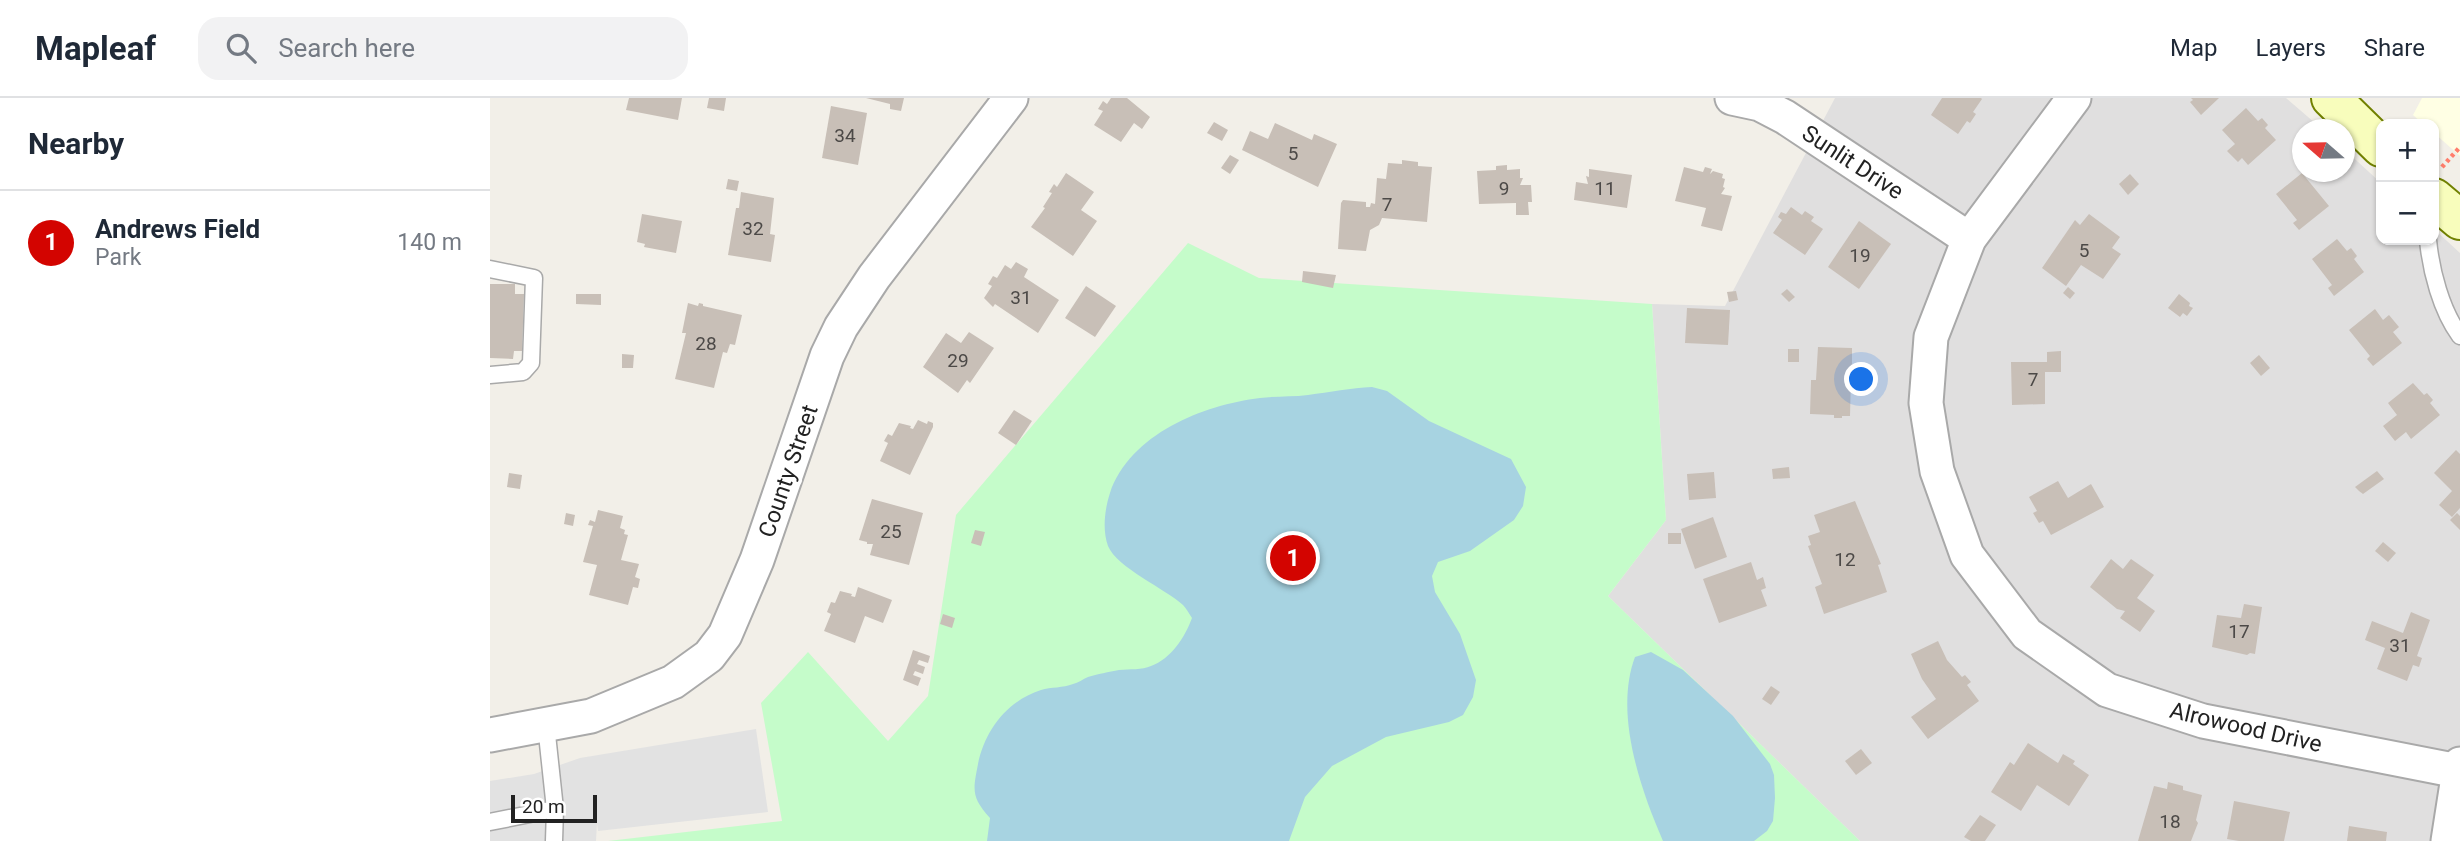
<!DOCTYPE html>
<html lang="en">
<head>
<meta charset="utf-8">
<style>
	body { margin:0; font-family:Roboto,sans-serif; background:#f2f2f3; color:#1f2937 }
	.controls { position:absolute; right:21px; top:21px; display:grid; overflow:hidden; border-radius:14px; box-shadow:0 2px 5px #0004 }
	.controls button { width:63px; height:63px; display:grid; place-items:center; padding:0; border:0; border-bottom:2px solid #e0e1e3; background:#fff; color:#1f2937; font:35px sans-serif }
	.compass { position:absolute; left:1802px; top:21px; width:63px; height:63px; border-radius:50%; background:#fff; box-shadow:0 2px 5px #0004; rotate:290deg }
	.scale { position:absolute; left:21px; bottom:18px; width:86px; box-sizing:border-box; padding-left:7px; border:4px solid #222; border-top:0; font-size:19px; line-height:24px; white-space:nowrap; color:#222; -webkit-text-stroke:5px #fff; paint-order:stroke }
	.you { position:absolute; left:1372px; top:282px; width:24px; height:24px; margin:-18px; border:5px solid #fff; border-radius:50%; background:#1a73e8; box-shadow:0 0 0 10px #1a73e833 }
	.badge { display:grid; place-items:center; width:46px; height:46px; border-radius:50%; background:#d30400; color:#fff; font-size:23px; font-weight:700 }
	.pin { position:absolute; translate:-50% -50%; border:4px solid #fff; box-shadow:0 2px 7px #0006 }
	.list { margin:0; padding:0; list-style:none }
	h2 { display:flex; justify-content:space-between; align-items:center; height:91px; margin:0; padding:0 28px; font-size:30px }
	h2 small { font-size:23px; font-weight:400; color:#747a83 }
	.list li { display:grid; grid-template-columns:46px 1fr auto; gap:21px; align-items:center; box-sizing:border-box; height:105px; padding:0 28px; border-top:2px solid #e0e1e3 }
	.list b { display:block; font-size:26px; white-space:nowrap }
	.list p { margin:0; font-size:23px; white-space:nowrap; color:#747a83 }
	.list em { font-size:23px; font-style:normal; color:#747a83 }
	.icon { flex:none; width:38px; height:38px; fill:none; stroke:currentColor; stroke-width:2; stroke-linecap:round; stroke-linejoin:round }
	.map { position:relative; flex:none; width:1970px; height:743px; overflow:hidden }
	header { display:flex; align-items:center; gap:42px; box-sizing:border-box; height:98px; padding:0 35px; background:#fff; border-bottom:2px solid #e0e1e3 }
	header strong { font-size:33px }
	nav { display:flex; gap:38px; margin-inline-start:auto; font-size:24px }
	.search { width:490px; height:63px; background:#f2f2f3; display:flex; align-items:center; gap:18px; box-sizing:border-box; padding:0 24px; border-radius:21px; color:#747a83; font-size:26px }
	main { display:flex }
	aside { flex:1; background:#fff }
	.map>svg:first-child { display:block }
</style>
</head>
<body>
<header>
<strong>Mapleaf</strong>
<div class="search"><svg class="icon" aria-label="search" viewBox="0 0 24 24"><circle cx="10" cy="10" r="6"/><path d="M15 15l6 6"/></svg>Search here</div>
<nav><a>Map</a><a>Layers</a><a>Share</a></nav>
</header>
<main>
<aside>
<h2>Nearby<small></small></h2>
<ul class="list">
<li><span class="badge">1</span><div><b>Andrews Field</b><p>Park</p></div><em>140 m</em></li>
</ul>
</aside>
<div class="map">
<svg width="1970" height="743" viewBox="0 0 1970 743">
	<rect width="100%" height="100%" fill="#f2efe8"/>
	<polygon fill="#e0dfdf" points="1345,0 1796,0 1832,31 1812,32 1812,74 1854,74 1855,52 1891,85 1891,142 1944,142 1944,131 1970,155 1970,743 1370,743 1118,498 1176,422 1162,206 1235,208"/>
	<polygon fill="#ffffe4" points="1932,0 1970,0 1970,58 1944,35 1944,26 1933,26 1923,17"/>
	<polygon fill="#c5fcca" points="698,145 769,180 1162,206 1176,422 1118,498 1370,743 118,743 292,723 271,605 318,554 398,643 438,598 466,417"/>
	<polygon fill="#e2e2e2" points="266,631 278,714 108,733 107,725 106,743 0,743 0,683 44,676 90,660"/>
	<g fill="#a7d3e1">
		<path d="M882,289L897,293L939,323L1021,361L1036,389L1033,408L1024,422L980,453L948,464L942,478L945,494L970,536L986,582L983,599L973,617L959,624L896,639L842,668L815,699L799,743H497L500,720C481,699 483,692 488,666C495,632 517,603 551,592C561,589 573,590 583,586C588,585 593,581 598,579C607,576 619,574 629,572C640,571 652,572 661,568C681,561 695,539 702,520C699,516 697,511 693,507C676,491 627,470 618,448C612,432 615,410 620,395C640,336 713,307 770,300C786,298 802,299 818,297C840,294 861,290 882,289Z"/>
		<path d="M1161,554L1193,572L1243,618L1280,666L1284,677L1285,700L1283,723L1277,733L1264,743H1173C1150,690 1124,615 1145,559Z"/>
	</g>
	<g fill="#c8bfb7">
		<polygon points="139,0 192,0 188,22 136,12"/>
		<polygon points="219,0 236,0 234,13 217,10"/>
		<polygon points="376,0 414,0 411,13 400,11 400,6"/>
		<polygon points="621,0 637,0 660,19 652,31 644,25 631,44 604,27 613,13 608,11 613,3 617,6"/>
		<polygon points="1452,0 1491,0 1492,1 1483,14 1486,16 1480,25 1477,23 1468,36 1441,17"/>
		<polygon points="1701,0 1729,0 1711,17 1700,4 1703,2"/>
		<polygon points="341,8 377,15 368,67 332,60"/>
		<polygon points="1756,10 1768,23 1772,20 1778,27 1775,30 1786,42 1758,67 1752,60 1748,64 1737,53 1745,46 1732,32"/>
		<polygon points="724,24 738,32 732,43 717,35"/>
		<polygon points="785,25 822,42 824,36 847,46 828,89 752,52 760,33 778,41"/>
		<polygon points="740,57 749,62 740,76 731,70"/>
		<polygon points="912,62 928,64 928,68 942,69 937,124 892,120 889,127 880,132 876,153 848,151 851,105 853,102 876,104 876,109 880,109 881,105 885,106 887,80 896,81 898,65 912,66"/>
		<polygon points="1017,67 1017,72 1030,71 1030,80 1033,80 1030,87 1041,87 1042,104 1038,104 1039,117 1026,117 1026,105 989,106 987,73 1006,72 1006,68"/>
		<polygon points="1194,69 1213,74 1215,69 1222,71 1220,76 1223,73 1233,76 1232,80 1235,81 1233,89 1235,90 1231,96 1242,98 1232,133 1211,128 1216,110 1185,103"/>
		<polygon points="1099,71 1142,77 1137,110 1084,102 1086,84 1098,86 1096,78 1099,79"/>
		<polygon points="576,75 604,94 591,112 607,123 583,158 541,129 555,110 553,109 562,95 559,94 564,86 567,89"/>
		<polygon points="1812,75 1839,108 1809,132 1803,125 1807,122 1786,96"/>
		<polygon points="1640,76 1649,86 1638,97 1629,86"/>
		<polygon points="238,81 249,83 247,93 236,91"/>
		<polygon points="251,94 284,100 280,136 285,137 281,164 238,157 246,110 249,110"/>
		<polygon points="1301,109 1312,117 1315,113 1324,119 1321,123 1333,131 1315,157 1283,135 1292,122 1288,119 1291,114 1296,116"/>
		<polygon points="152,116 192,123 186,155 154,149 155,146 147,144"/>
		<polygon points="1599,116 1630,139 1622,150 1631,156 1613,181 1591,167 1576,188 1552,170 1585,122 1590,127"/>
		<polygon points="1369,123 1401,146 1369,191 1338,169"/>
		<polygon points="1847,141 1857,153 1861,150 1867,158 1864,161 1874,174 1844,198 1838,190 1842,187 1822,161"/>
		<polygon points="526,164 538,171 534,179 569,202 548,235 505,206 503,209 494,200 502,188 498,186 503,178 507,180 515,167 521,171"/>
		<polygon points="813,173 846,177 843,190 812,184"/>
		<polygon points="0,186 25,186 25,196 34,196 32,253 24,253 23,261 0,260"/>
		<polygon points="596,188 626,208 605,239 575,220"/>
		<polygon points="1578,189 1585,195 1580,201 1573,195"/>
		<polygon points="1297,191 1305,199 1299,204 1291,196"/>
		<polygon points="1246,193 1248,202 1239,204 1237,194"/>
		<polygon points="86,196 111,196 111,207 86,206"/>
		<polygon points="1689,196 1700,205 1699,208 1703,210 1697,218 1693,215 1690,219 1678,210"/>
		<polygon points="198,205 208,208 209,205 213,206 213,208 252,217 245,247 240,246 237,255 233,254 224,290 185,281 196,235 192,235"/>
		<polygon points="1197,210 1240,212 1238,247 1195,245"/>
		<polygon points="1885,211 1893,222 1899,217 1909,229 1903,234 1912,245 1883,268 1877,261 1880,258 1859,232"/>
		<polygon points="479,234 504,250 480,285 477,282 468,295 433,269 456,235 471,245"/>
		<polygon points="1328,249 1362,250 1362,266 1369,266 1368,279 1361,279 1360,318 1352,318 1352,320 1344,320 1344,317 1320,316 1321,282 1326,282"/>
		<rect x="1298" y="251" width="11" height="13"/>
		<polygon points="1571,253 1571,274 1555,274 1555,306 1522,307 1521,264 1557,264 1557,254"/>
		<polygon points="132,256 144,257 143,270 132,270"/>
		<polygon points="1769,257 1780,270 1771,278 1760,265"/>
		<polygon points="1923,285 1934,297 1937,295 1943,302 1940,305 1950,317 1921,341 1916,334 1905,343 1893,328 1907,317 1898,305"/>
		<polygon points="524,312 542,323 526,347 508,335"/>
		<polygon points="428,322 437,326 438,323 443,325 443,329 420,377 390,363 398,345 394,343 398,336 402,338 409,325 421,328 420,330 423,331"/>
		<polygon points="1966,352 1970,356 1970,410 1962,419 1949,407 1962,393 1944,375"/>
		<polygon points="1299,369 1300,380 1283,381 1282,371"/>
		<polygon points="1887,373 1894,381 1873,396 1869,393 1865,389"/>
		<polygon points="1224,374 1226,400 1199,402 1197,376"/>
		<polygon points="19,375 32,377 30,391 17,389"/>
		<polygon points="1568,383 1578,400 1601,386 1614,409 1561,437 1553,423 1549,425 1543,415 1547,413 1539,399"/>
		<polygon points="382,401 433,415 419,467 380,457 383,446 377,446 377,444 369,442"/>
		<polygon points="1365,403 1391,466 1388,467 1397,494 1334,516 1325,489 1332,486 1318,448 1321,447 1318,438 1330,434 1324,417"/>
		<polygon points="108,412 133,418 130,430 135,432 134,436 138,437 131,462 149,466 145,479 150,481 148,490 143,489 138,507 99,497 107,467 93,464 103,428 98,427 100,422 105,424"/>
		<polygon points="76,415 85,417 83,428 74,426"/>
		<polygon points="1967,415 1970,418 1970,432 1960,422"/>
		<polygon points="1223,419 1237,459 1205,471 1191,431"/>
		<polygon points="485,432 495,434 491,448 481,445"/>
		<rect x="1178" y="435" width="13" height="11"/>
		<polygon points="1893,444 1906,455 1898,464 1885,453"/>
		<polygon points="1621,461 1633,471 1641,461 1664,477 1647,500 1665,513 1650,534 1630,520 1635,513 1627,511 1600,489"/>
		<polygon points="1261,464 1267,482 1273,479 1276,490 1271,492 1277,508 1229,525 1213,481"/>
		<polygon points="368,489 402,502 393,525 375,518 365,545 334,533 341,516 337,514 341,504 345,505 350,493 362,496 361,498 365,499"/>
		<polygon points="1754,506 1772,509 1765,556 1760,555 1757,557 1722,549 1727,517 1751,520"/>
		<polygon points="1921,514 1940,522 1927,558 1932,560 1929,569 1923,567 1917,583 1887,571 1895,550 1875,542 1882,523 1913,535"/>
		<polygon points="453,516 465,520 462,530 450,526"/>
		<polygon points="1448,543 1457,562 1472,579 1475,577 1481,584 1477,587 1489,603 1438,641 1421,619 1446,601 1432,581 1421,556"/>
		<polygon points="423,552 440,558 438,565 429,562 427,566 435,569 433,576 425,573 423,577 431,580 428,588 413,582"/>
		<polygon points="1281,588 1290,594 1281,607 1272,601"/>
		<polygon points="1538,645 1568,665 1573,656 1585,663 1583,666 1599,677 1579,708 1547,687 1531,713 1501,694 1520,664 1524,667"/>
		<polygon points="1371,651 1382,665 1366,677 1355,663"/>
		<polygon points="1678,684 1693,688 1693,692 1712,697 1706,722 1708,725 1701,743 1648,743 1664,688 1677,691"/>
		<polygon points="1744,703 1800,714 1794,743 1749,743 1737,741"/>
		<polygon points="1490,717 1506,727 1495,743 1481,743 1474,739"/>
		<polygon points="1859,728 1897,734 1896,743 1857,743"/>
	</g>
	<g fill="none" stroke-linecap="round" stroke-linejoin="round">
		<g stroke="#a9a9a9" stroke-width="19">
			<g id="service">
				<path d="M1938,142C1941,173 1951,212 1970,238"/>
				<polyline points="0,171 44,180 41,265 33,274 0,277"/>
				<polyline points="56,627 65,711"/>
				<polyline points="0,724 65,711 64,743"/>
			</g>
		</g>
		<g stroke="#a9a9a9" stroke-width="37">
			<g id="minor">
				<polyline points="1242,0 1270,6 1295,19 1479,141"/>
				<polyline points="1584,0 1479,141 1441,239 1436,305 1447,373 1477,457 1537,536 1617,592 1713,623 1968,673"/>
				<polyline points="0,637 101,618 183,584 219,558 235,537 267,462 337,258 351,229 384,179 521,0"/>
				<polyline points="1958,743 1970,666"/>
			</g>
		</g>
		<g stroke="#718100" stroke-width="42">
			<g id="secondary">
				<polyline points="1841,0 1891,49"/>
				<polyline points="1944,100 1970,122"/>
			</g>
		</g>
		<polyline stroke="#ff7e6c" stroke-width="4.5" stroke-dasharray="3.5 3.5" stroke-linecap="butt" points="1952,69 1970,49"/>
		<use href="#service" stroke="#fff" stroke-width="16"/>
		<use href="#minor" stroke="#fff" stroke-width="33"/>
		<use href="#secondary" stroke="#f8fdbc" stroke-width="38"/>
	</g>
	<g text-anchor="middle" stroke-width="7" stroke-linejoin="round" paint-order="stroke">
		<g font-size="19" fill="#4c4947">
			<text x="355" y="44">34</text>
			<text x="803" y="62">5</text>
			<text x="1014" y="97">9</text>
			<text x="1115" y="97">11</text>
			<text x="897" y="113">7</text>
			<text x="263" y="137">32</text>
			<text x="1594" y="159">5</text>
			<text x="1370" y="164">19</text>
			<text x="531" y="206">31</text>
			<text x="216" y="252">28</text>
			<text x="468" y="269">29</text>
			<text x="1543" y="288">7</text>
			<text x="401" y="440">25</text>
			<text x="1355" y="468">12</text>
			<text x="1749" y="540">17</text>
			<text x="1910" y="554">31</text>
			<text x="1680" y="730">18</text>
		</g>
		<g font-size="23" fill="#222" stroke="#fff">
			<text transform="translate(1363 64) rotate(33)" y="8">Sunlit Drive</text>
			<text transform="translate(298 373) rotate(-71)" y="8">County Street</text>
			<text transform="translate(1756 629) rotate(13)" y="8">Alrowood Drive</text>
		</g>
	</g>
</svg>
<div class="controls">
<button>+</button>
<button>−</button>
</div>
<svg class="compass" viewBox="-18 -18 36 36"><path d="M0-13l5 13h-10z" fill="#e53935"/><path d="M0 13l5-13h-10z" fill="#747a83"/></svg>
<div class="scale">20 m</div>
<div class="you"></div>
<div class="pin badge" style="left:803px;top:460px">1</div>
</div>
</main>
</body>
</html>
